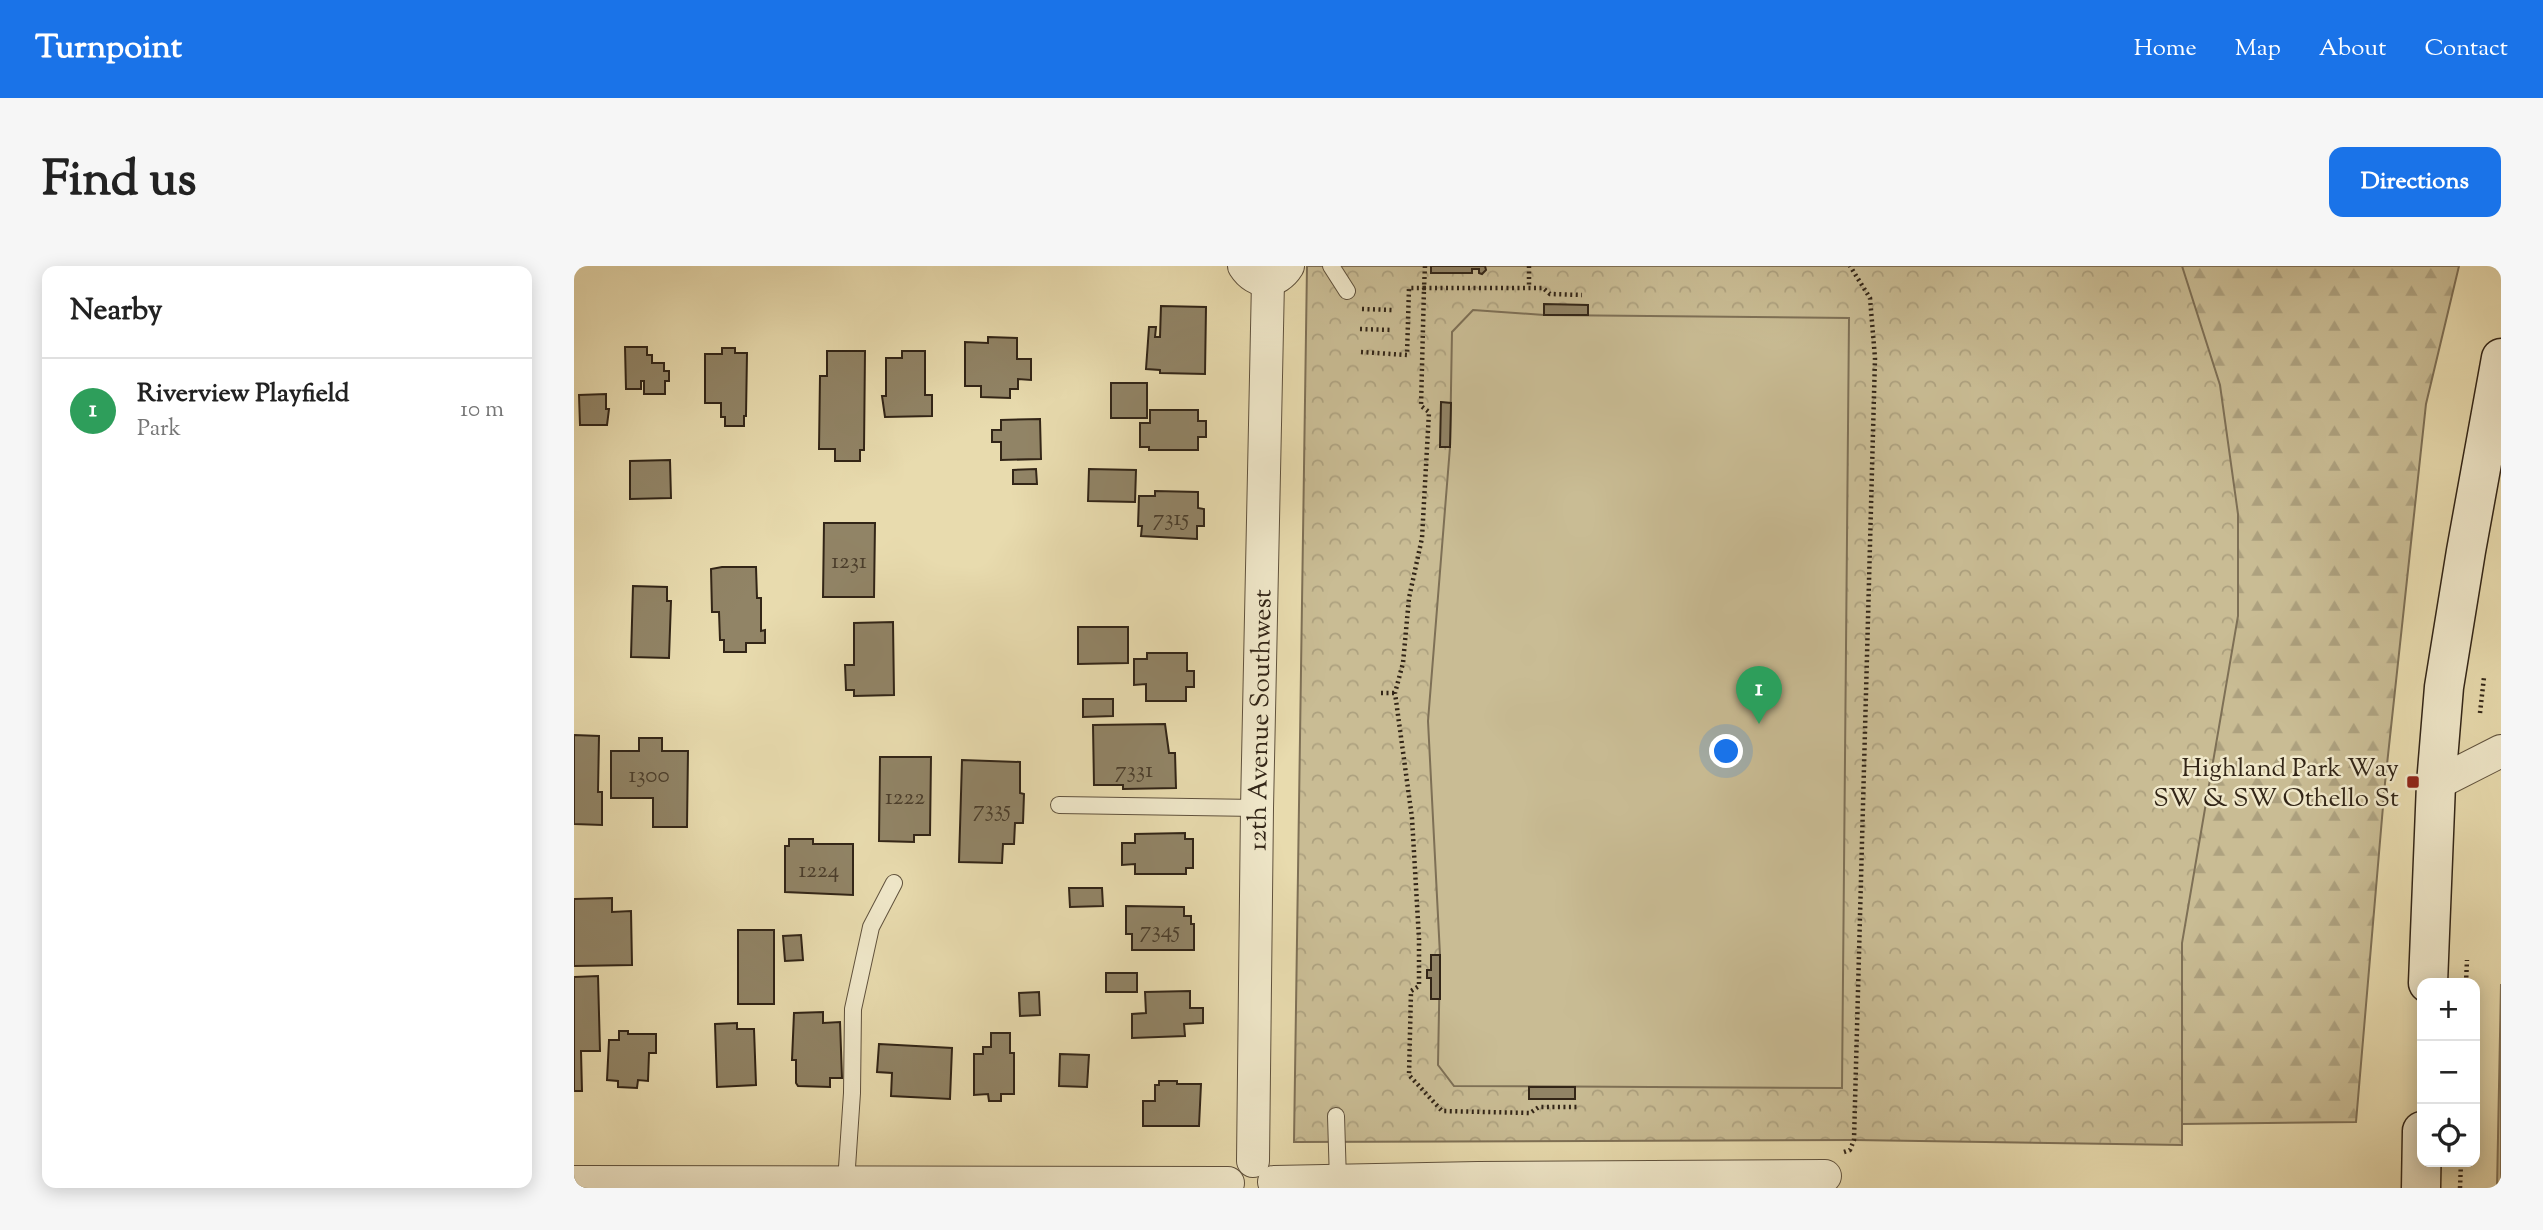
<!DOCTYPE html>
<html lang="en">
<head>
<meta charset="utf-8">
<style>
	body { margin:0; font-family:"Sorts Mill Goudy",serif; background:#f6f6f6; color:#222 }
	.controls { position:absolute; right:21px; bottom:21px; display:grid; overflow:hidden; border-radius:14px; box-shadow:0 4px 18px #0003 }
	.controls button { width:63px; height:63px; display:grid; place-items:center; padding:0; border:0; border-bottom:2px solid #e0e0e0; background:#fff; color:#222; font:35px sans-serif }
	.you { position:absolute; left:1153px; top:486px; width:24px; height:24px; margin:-18px; border:5px solid #fff; border-radius:50%; background:#1a73e8; box-shadow:0 0 0 10px #1a73e833 }
	.badge { display:grid; place-items:center; width:46px; height:46px; border-radius:50%; background:#1a73e8; color:#fff; font-size:23px; font-weight:700 }
	.pin { position:absolute; translate:-50% -58px; filter:drop-shadow(0 2px 4px #0008) }
	.pin::after { content:''; position:absolute; top:37px; width:24px; height:21px; background:inherit; clip-path:polygon(0 0,100% 0,50% 100%) }
	.list { margin:0; padding:0; list-style:none }
	h2 { display:flex; justify-content:space-between; align-items:center; height:91px; margin:0; padding:0 28px; font-size:30px }
	h2 small { font-size:23px; font-weight:400; color:#767676 }
	.list li { display:grid; grid-template-columns:46px 1fr auto; gap:21px; align-items:center; box-sizing:border-box; height:105px; padding:0 28px; border-top:2px solid #e0e0e0 }
	.list b { display:block; font-size:26px; white-space:nowrap }
	.list p { margin:0; font-size:23px; white-space:nowrap; color:#767676 }
	.list em { font-size:23px; font-style:normal; color:#767676 }
	.icon { flex:none; width:38px; height:38px; fill:none; stroke:currentColor; stroke-width:2; stroke-linecap:round; stroke-linejoin:round }
	.map { position:relative; flex:none; width:1927px; height:922px; overflow:hidden; border-radius:14px }
	header { display:flex; align-items:center; gap:42px; box-sizing:border-box; height:98px; padding:0 35px; background:#1a73e8; color:#fff }
	header strong { font-size:33px }
	nav { display:flex; gap:38px; margin-inline-start:auto; font-size:24px }
	.intro { display:flex; align-items:center; justify-content:space-between; box-sizing:border-box; height:168px; padding:0 42px }
	h1 { margin:0; font-size:49px }
	.button { padding:18px 32px; border-radius:14px; background:#1a73e8; color:#fff; font-size:24px; font-weight:700 }
	main { display:flex; gap:42px; padding:0 42px }
	aside { flex:1; background:#fff; border-radius:14px; box-shadow:0 4px 18px #0003 }
	.map>svg:first-child { display:block }
</style>
</head>
<body>
<header>
<strong>Turnpoint</strong>
<nav><a>Home</a><a>Map</a><a>About</a><a>Contact</a></nav>
</header>
<div class="intro"><h1>Find us</h1><a class="button">Directions</a></div>
<main>
<aside>
<h2>Nearby<small></small></h2>
<ul class="list">
<li><span class="badge" style="background:#2e9e5b">1</span><div><b>Riverview Playfield</b><p>Park</p></div><em>10 m</em></li>
</ul>
</aside>
<div class="map">
<svg width="1927" height="922" viewBox="0 0 1927 922">
	<defs>
		<pattern id="forest-firs" width="22" height="20" patternUnits="userSpaceOnUse" patternTransform="scale(1.75)"><rect width="22" height="20" fill="#c9bc94"/><path d="M5 1l3.5 6h-7zM16 11l3.5 6h-7z" fill="#ada17f"/></pattern>
		<pattern id="park-crowns" width="20" height="18" patternUnits="userSpaceOnUse" patternTransform="scale(1.75)"><rect width="20" height="18" fill="#c9bc94"/><path d="M2 6a3 3 0 1 1 6 0M12 15a3 3 0 1 1 6 0" fill="none" stroke="#ada17f"/></pattern>
	</defs>
	<rect width="100%" height="100%" fill="#e8dbae"/>
	<filter id="stains"><feTurbulence type="fractalNoise" baseFrequency=".00286" numOctaves="4"/><feColorMatrix values="0 0 0 0 .2 0 0 0 0 .09 0 0 0 0 .02 0 0 0 .5 -.17"/></filter>
	<radialGradient id="worn" r=".72"><stop offset=".6" stop-color="#630" stop-opacity="0"/><stop offset="1" stop-color="#630" stop-opacity=".3"/></radialGradient>
	<g fill="url(#forest-firs)" stroke="#7e7056" stroke-width="2">
		<polygon points="1352,0 1885,0 1852,138 1811,517 1782,856 1345,861"/>
		<polygon points="1927,718 1927,922 1923,922"/>
	</g>
	<polygon fill="url(#park-crowns)" stroke="#7e7056" stroke-width="2" points="733,0 1608,0 1646,119 1664,248 1664,350 1608,677 1608,879 1280,874 720,876"/>
	<polygon fill="#c9bc94" stroke="#7e7056" stroke-width="2" points="899,44 970,49 1275,52 1268,822 880,820 864,799 866,689 854,455 876,181 878,66"/>
	<g fill="#918466" stroke="#322517" stroke-width="2">
		<polygon points="857,0 911,0 912,4 908,8 905,7 905,3 898,3 898,7 857,7"/>
		<polygon points="970,38 1014,39 1014,49 970,49"/>
		<polygon points="587,40 632,41 631,108 586,107 586,104 572,103 575,61 582,61 581,71 586,71"/>
		<polygon points="414,71 443,72 443,93 457,93 457,114 444,113 444,123 436,123 436,132 407,131 407,120 391,120 391,76 414,77"/>
		<polygon points="51,81 73,81 73,89 78,89 78,97 90,97 90,105 95,105 95,115 91,115 91,128 70,128 70,115 67,115 67,123 52,123"/>
		<polygon points="148,82 161,82 161,87 173,87 172,150 170,150 170,160 151,160 151,151 147,151 147,137 131,137 131,88 148,88"/>
		<polygon points="253,85 291,85 290,184 286,184 286,195 261,195 261,183 245,183 246,110 253,110"/>
		<polygon points="328,85 351,85 351,129 358,129 358,150 311,151 308,130 312,130 312,92 328,92"/>
		<rect x="537" y="117" width="36" height="35"/>
		<polygon points="32,128 32,143 35,143 33,159 6,159 5,129"/>
		<polygon points="867,136 877,137 876,181 866,181"/>
		<polygon points="576,144 624,144 624,155 632,155 632,171 624,171 624,184 575,184 575,181 566,181 566,157 576,157"/>
		<polygon points="466,153 467,193 427,194 427,176 418,176 418,164 427,164 427,154"/>
		<polygon points="96,194 97,232 56,233 56,195"/>
		<polygon points="462,203 463,218 439,218 439,204"/>
		<polygon points="515,203 562,204 561,236 514,235"/>
		<polygon points="581,225 624,226 624,242 630,243 630,260 623,260 623,273 567,270 568,260 564,260 565,230 581,230"/>
		<polygon points="250,257 301,257 300,331 249,331"/>
		<polygon points="148,301 182,301 183,332 187,332 187,365 191,364 191,377 172,377 172,386 150,386 150,374 146,374 145,346 138,346 137,303"/>
		<polygon points="59,320 93,321 93,335 97,335 95,392 57,391"/>
		<polygon points="319,356 320,429 280,430 280,424 272,424 271,399 280,399 280,357"/>
		<polygon points="504,361 554,361 554,397 504,398"/>
		<polygon points="573,387 613,387 613,405 620,405 620,421 612,421 612,435 572,435 572,418 560,419 560,393 573,393"/>
		<polygon points="509,433 539,433 539,450 509,451"/>
		<polygon points="591,458 595,487 601,487 602,522 549,523 549,519 520,519 519,459"/>
		<polygon points="0,469 25,470 24,526 28,526 28,559 0,558"/>
		<polygon points="65,472 88,472 88,485 114,485 113,561 79,561 79,532 37,532 37,485 65,485"/>
		<polygon points="306,491 357,491 356,569 340,569 340,576 305,575"/>
		<polygon points="388,494 446,496 446,527 450,528 449,557 441,557 440,578 429,578 428,597 385,596"/>
		<polygon points="611,567 611,573 619,573 619,602 612,602 612,608 561,608 561,598 548,599 548,577 561,577 561,568"/>
		<polygon points="215,573 239,573 239,578 279,578 279,629 211,626 211,580 215,580"/>
		<polygon points="495,622 528,622 529,640 496,641"/>
		<polygon points="38,632 38,646 57,645 58,699 0,700 0,633"/>
		<polygon points="552,640 610,641 610,650 617,650 617,658 620,658 620,684 558,684 558,668 552,668"/>
		<rect x="164" y="664" width="36" height="74"/>
		<polygon points="227,669 229,694 211,695 209,670"/>
		<polygon points="857,689 866,689 866,733 857,733 857,712 853,712 853,704 857,704"/>
		<rect x="532" y="707" width="31" height="19"/>
		<polygon points="24,710 26,785 7,785 8,825 0,825 0,711"/>
		<polygon points="616,725 616,742 629,742 629,757 610,758 611,770 558,772 558,748 572,747 571,726"/>
		<polygon points="465,726 466,749 446,750 445,727"/>
		<polygon points="249,746 249,757 266,756 268,812 256,812 256,821 224,820 222,817 222,794 218,794 220,747"/>
		<polygon points="163,757 163,763 180,763 182,819 143,821 141,758"/>
		<polygon points="45,765 54,765 54,768 82,768 82,787 75,787 74,815 64,814 63,822 44,821 44,815 33,814 35,774 45,774"/>
		<polygon points="417,767 436,767 436,787 440,787 440,828 427,828 427,835 415,835 414,828 400,829 400,788 409,788 409,781 417,781"/>
		<polygon points="305,778 378,782 376,833 317,830 318,807 303,806"/>
		<polygon points="486,788 515,789 513,821 485,820"/>
		<polygon points="585,815 603,815 603,818 627,818 625,860 569,860 569,835 581,835 581,819 585,819"/>
		<rect x="955" y="821" width="46" height="12"/>
	</g>
	<g fill="none" stroke-linecap="round" stroke-linejoin="round">
		<g stroke="#60523d" stroke-width="18">
			<g id="lane">
				<polyline points="757,0 773,25"/>
				<polyline points="485,539 683,542"/>
				<polyline points="762,850 764,915"/>
				<polyline points="272,916 278,827 279,743 297,661 320,617"/>
			</g>
		</g>
		<g stroke="#60523d" stroke-width="34">
			<g id="street">
				<path d="M670,0C682,19 703,18 714,0"/>
				<polyline points="1862,518 1927,485"/>
				<path id="s1" d="M679,895L683,542L694,15"/>
				<polyline points="0,916 654,917"/>
				<polyline points="700,916 904,912 1251,910"/>
			</g>
		</g>
		<g stroke="#322517" stroke-width="41">
			<g id="secondary">
				<polyline points="1854,717 1862,518 1870,421 1892,285 1927,92"/>
				<polyline points="1847,922 1848,865"/>
			</g>
		</g>
		<g stroke="#322517" stroke-width="4.5" stroke-dasharray="2 3.5" stroke-linecap="butt">
			<polyline points="851,0 850,22 969,22 976,28 1008,29"/>
			<polyline points="955,0 955,22"/>
			<polyline points="788,43 819,44"/>
			<polyline points="786,63 819,64"/>
			<polyline points="787,86 833,89 835,22 850,22 847,140 855,146 848,272 835,332 829,397 821,427 838,552 845,673 845,720 837,725 835,809 868,845 956,847 965,841 1004,841"/>
			<polyline points="807,427 821,427"/>
			<polyline points="1906,447 1910,411"/>
			<polyline points="1892,717 1893,694"/>
			<polyline points="1270,886 1276,884 1280,874 1301,92 1296,32 1276,0"/>
			<polyline points="1886,922 1887,896"/>
		</g>
		<use href="#lane" stroke="#f0e8ca" stroke-width="16"/>
		<use href="#street" stroke="#f0e8ca" stroke-width="32"/>
		<use href="#secondary" stroke="#f0e8ca" stroke-width="38"/>
	</g>
	<rect fill="#8f2418" stroke="#f0e8ca" stroke-width="2.5" x="1832" y="509" width="14" height="14" rx="3.5"/>
	<g text-anchor="middle" stroke-width="5" stroke-linejoin="round" paint-order="stroke">
		<g font-size="23" fill="#4a3d2b">
			<text x="597" y="259">7315</text>
			<text x="275" y="302">1231</text>
			<text x="560" y="511">7331</text>
			<text x="75" y="516">1300</text>
			<text x="331" y="538">1222</text>
			<text x="418" y="550">7335</text>
			<text x="245" y="611">1224</text>
			<text x="586" y="671">7345</text>
		</g>
		<g font-size="26" fill="#322517" stroke="#f0e8ca">
			<text dy="9" stroke="none"><textPath href="#s1" startOffset="441">12th Avenue Southwest</textPath></text>
		</g>
		<g font-size="26" fill="#322517" stroke="#f0e8ca" text-anchor="end">
			<text x="1825" y="510">Highland Park Way<tspan x="1825" dy="30">SW &amp; SW Othello St</tspan></text>
		</g>
	</g>
	<rect width="100%" height="100%" filter="url(#stains)"/>
	<rect width="100%" height="100%" fill="url(#worn)"/>
</svg>
<div class="controls">
<button>+</button>
<button>−</button>
<button><svg class="icon" aria-label="locate" viewBox="0 0 24 24"><circle cx="12" cy="12" r="6"/><path d="M12 2v4M12 18v4M2 12h4M18 12h4"/></svg></button>
</div>
<div class="you"></div>
<div class="pin badge" style="left:1185px;top:458px;background:#2e9e5b">1</div>
</div>
</main>
</body>
</html>
